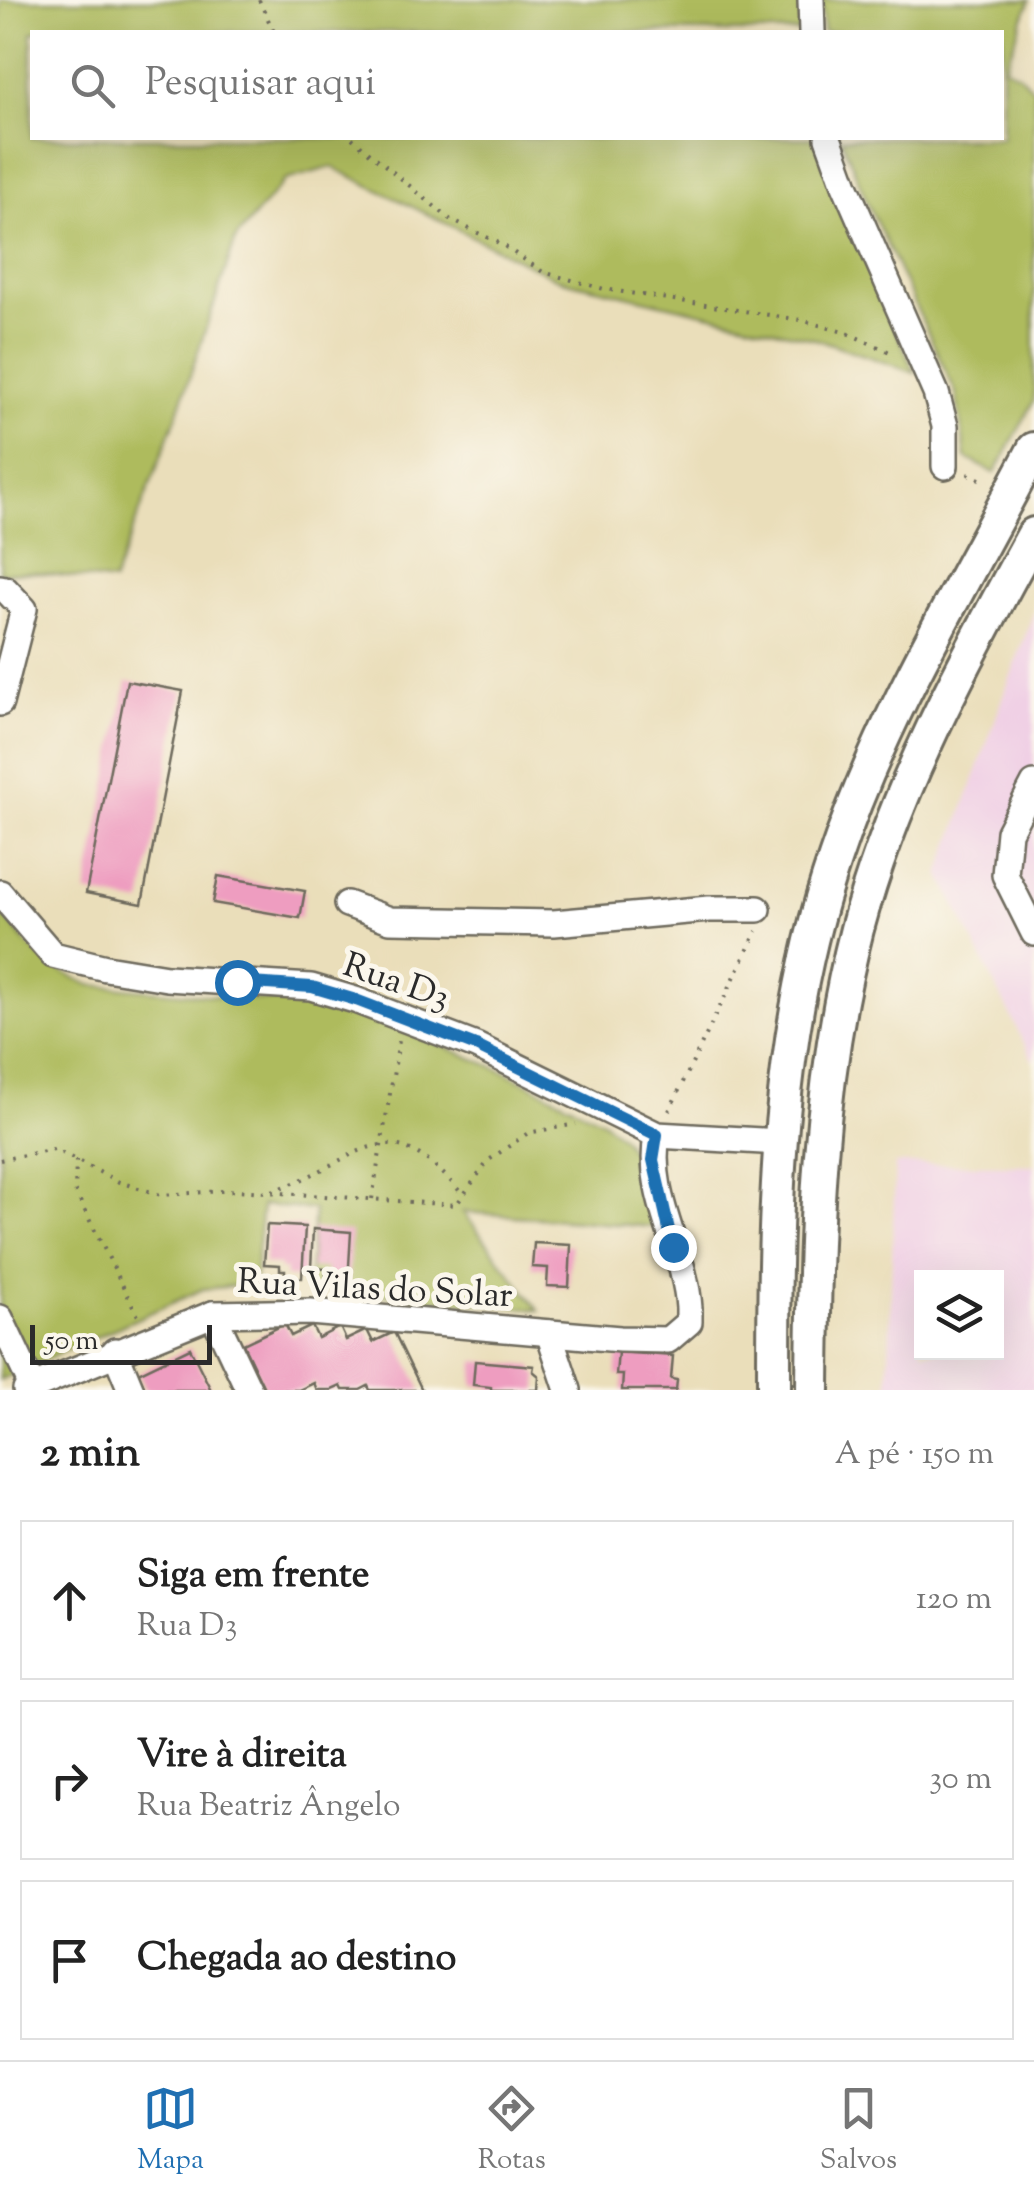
<!DOCTYPE html>
<html lang="pt">
<head>
<meta charset="utf-8">
<style>
	body { margin:0; font-family:"Sorts Mill Goudy",serif; background:#f2f2f2; color:#222 }
	.controls { position:absolute; right:30px; bottom:30px; display:grid; overflow:hidden; border-radius:0px; box-shadow:0 10px 40px #0002 }
	.controls button { width:90px; height:90px; display:grid; place-items:center; padding:0; border:0; border-bottom:2px solid #e0e0e0; background:#fff; color:#222; font:50px sans-serif }
	.scale { position:absolute; left:30px; bottom:25px; width:182px; box-sizing:border-box; padding-left:10px; border:5px solid #2b2b2b; border-top:0; font-size:28px; line-height:35px; white-space:nowrap; color:#2b2b2b; -webkit-text-stroke:8px #fbf7ec; paint-order:stroke }
	.stop { position:absolute; width:30px; height:30px; margin:-22px; border:8px solid #1f6fb2; border-radius:50%; background:#fff }
	.stop.end { background:#1f6fb2; border-color:#fff; box-shadow:0 2px 10px #0008 }
	.list { margin:0; padding:0; list-style:none }
	h2 { display:flex; justify-content:space-between; align-items:center; height:130px; margin:0; padding:0 40px; font-size:42px }
	h2 small { font-size:32px; font-weight:400; color:#767676 }
	.list li { display:grid; grid-template-columns:65px 1fr auto; gap:30px; align-items:center; box-sizing:border-box; height:160px; margin:0 20px 20px; padding:0 20px; border:2px solid #e0e0e0; border-radius:0px }
	.list b { display:block; font-size:38px; white-space:nowrap }
	.list p { margin:0; font-size:32px; white-space:nowrap; color:#767676 }
	.list em { font-size:32px; font-style:normal; color:#767676 }
	.icon { flex:none; width:55px; height:55px; fill:none; stroke:currentColor; stroke-width:2; stroke-linecap:round; stroke-linejoin:round }
	.map { position:relative; flex:none; width:1034px; height:1390px; overflow:hidden }
	.search { position:absolute; background:#fff; box-shadow:0 10px 40px #0002; left:30px; right:30px; top:30px; height:110px; display:flex; align-items:center; gap:25px; box-sizing:border-box; padding:0 35px; border-radius:0px; color:#767676; font-size:38px }
	.sheet { height:670px; background:#fff }
	nav { display:flex; justify-content:space-around; align-items:center; box-sizing:border-box; height:140px; border-top:2px solid #e0e0e0; background:#fff; font-size:28px; color:#767676 }
	nav a { display:grid; justify-items:center; gap:5px }
	nav .on { color:#1f6fb2 }
	.map>svg:first-child { display:block }
</style>
</head>
<body>
<div class="map">
<svg width="1034" height="1390" viewBox="0 0 1034 1390">
	<rect width="100%" height="100%" fill="#fbf7ec"/>
	<filter id="ink" filterUnits="userSpaceOnUse"><feTurbulence type="fractalNoise" baseFrequency=".01" numOctaves="2"/><feDisplacementMap in="SourceGraphic" scale="20" xChannelSelector="R" yChannelSelector="G"/><feConvolveMatrix kernelMatrix="1 2 1 2 8 2 1 2 1" color-interpolation-filters="sRGB"/></filter>
	<filter id="wash" filterUnits="userSpaceOnUse"><feTurbulence type="fractalNoise" baseFrequency=".0048" numOctaves="4" result="noise"/><feDisplacementMap in="SourceGraphic" scale="40" xChannelSelector="R" yChannelSelector="G"/><feGaussianBlur stdDeviation="2.25" result="paint"/><feColorMatrix in="noise" values="0 0 0 0 0 0 0 0 0 0 0 0 0 0 0 0 0 1.4 0 .05"/><feComposite in="paint" operator="in"/></filter>
	<g filter="url(#wash)">
		<rect width="100%" height="100%" fill="#eadeba"/>
		<g fill="#f0d0e5" fill-rule="evenodd">
			<polygon points="1034,611 1034,1063 940,874"/>
			<path d="M895,1164L1034,1165V1390H888ZM922,1278H996V1352H922Z"/>
		</g>
		<g fill="#aebb5d" stroke="#6c7344" stroke-width="2.5">
			<polygon points="0,0 800,0 801,32 32,32 32,138 816,138 833,187 915,373 823,341 558,279 332,167 285,180 236,238 178,412 113,582 33,572 0,573"/>
			<polygon points="822,0 1030,0 1005,67 1020,75 1034,90 1034,401 995,473 966,458 956,393 868,204 841,138 1002,138 1002,32 823,32"/>
			<polygon points="0,911 30,947 53,967 90,985 321,1005 392,1025 501,1070 603,1121 623,1138 634,1155 655,1227 463,1212 539,1310 308,1288 314,1210 262,1205 254,1284 203,1289 0,1380"/>
		</g>
		<g id="blocks">
			<g fill="#ee9dc0">
				<polygon points="127,681 183,691 142,904 86,893"/>
				<polygon points="218,876 305,891 300,918 213,903"/>
				<polygon points="267,1225 305,1227 302,1278 285,1277 285,1270 280,1270 280,1265 264,1264"/>
				<polygon points="313,1229 351,1232 348,1283 331,1281 332,1275 326,1275 326,1269 311,1268"/>
				<polygon points="534,1243 571,1245 569,1287 547,1286 548,1268 532,1267"/>
				<polygon points="285,1324 291,1336 312,1326 318,1338 340,1327 346,1340 367,1330 373,1342 394,1332 422,1390 370,1390 368,1386 360,1390 343,1390 341,1386 332,1390 317,1390 314,1383 299,1390 265,1390 243,1344"/>
				<polygon points="190,1348 211,1390 146,1390 138,1373"/>
				<polygon points="618,1352 673,1356 671,1379 677,1380 676,1390 622,1390 623,1375 616,1375"/>
				<polygon points="475,1361 534,1366 533,1371 539,1376 538,1390 491,1390 491,1387 473,1385"/>
			</g>
		</g>
	</g>
	<g filter="url(#ink)">
		<use href="#blocks" fill-opacity="0" stroke="#6e6a5d" stroke-width="2.5"/>
		<g fill="none" stroke-linecap="round" stroke-linejoin="round">
			<g stroke="#6e6a5d" stroke-width="30">
				<g id="minor">
					<polyline points="811,0 812,32"/>
					<polyline points="828,138 845,185 936,393 945,426 945,466"/>
					<polyline points="0,588 5,589 24,609 0,703"/>
					<polyline points="1034,784 1009,832 1005,875 1034,933"/>
					<polyline points="0,893 53,955 106,968 167,978 311,987 355,1000 476,1046 657,1135 779,1142"/>
					<polyline points="347,904 390,920 554,923 709,909 758,909"/>
					<polyline points="213,1314 249,1390"/>
					<polyline points="0,1318 34,1390"/>
					<polyline points="549,1333 568,1390"/>
					<polyline points="115,1351 131,1390"/>
					<path d="M26,1390L213,1314L310,1312L620,1339L668,1340L689,1322V1308C685,1248 646,1199 657,1135"/>
				</g>
			</g>
			<g stroke="#6e6a5d" stroke-width="38">
				<g id="major">
					<path d="M774,1390C774,1210 776,1030 835,858C883,714 964,583 1034,449"/>
					<path d="M813,1390C814,1235 818,1080 857,929C894,790 965,660 1034,534"/>
				</g>
			</g>
			<g stroke="#6e6a5d" stroke-width="4" stroke-dasharray="2.5 8" stroke-linecap="butt">
				<polyline points="259,0 274,32"/>
				<polyline points="352,138 451,220 501,244 543,272 604,289 801,320 847,333 892,353"/>
				<polyline points="968,474 987,482"/>
				<polyline points="669,1111 757,931"/>
				<polyline points="0,1160 54,1149 119,1182 161,1195 237,1190 456,1205 489,1160 528,1133 576,1124"/>
				<polyline points="76,1160 75,1191 138,1316"/>
				<path d="M272,1191C362,1162 383,1101 463,1195"/>
				<polyline points="372,1199 399,1041"/>
			</g>
			<use href="#minor" stroke="#fff" stroke-width="25"/>
			<use href="#major" stroke="#fff" stroke-width="32"/>
		</g>
	</g>
	<g fill="none" stroke-linecap="round" stroke-linejoin="round" filter="url(#ink)">
		<polyline stroke="#1f6fb2" stroke-width="12" points="237,982 312,987 356,1000 476,1046 657,1135 653,1160 673,1247"/>
	</g>
	<g text-anchor="middle" stroke-width="10" stroke-linejoin="round" paint-order="stroke">
		<g font-size="35" fill="#2b2b2b" stroke="#fbf7ec">
			<text transform="translate(397 980) rotate(19)" y="12">Rua D3</text>
			<text transform="translate(375 1287) rotate(3)" y="12">Rua Vilas do Solar</text>
		</g>
	</g>
</svg>
<div class="controls">
<button><svg class="icon" aria-label="layers" viewBox="0 0 24 24"><path d="M12 4l9 5-9 5-9-5zM3 14l9 5 9-5"/></svg></button>
</div>
<div class="scale">50 m</div>
<div class="stop" style="left:237px;top:982px"></div>
<div class="stop end" style="left:673px;top:1247px"></div>
<div class="search"><svg class="icon" aria-label="search" viewBox="0 0 24 24"><circle cx="10" cy="10" r="6"/><path d="M15 15l6 6"/></svg>Pesquisar aqui</div>
</div>
<section class="sheet">
<h2>2 min<small>A pé · 150 m</small></h2>
<ul class="list">
<li><svg class="icon" aria-label="ahead" viewBox="0 0 24 24"><path d="M12 20V5M6 11l6-6 6 6"/></svg><div><b>Siga em frente</b><p>Rua D3</p></div><em>120 m</em></li>
<li><svg class="icon" aria-label="right" viewBox="0 0 24 24"><path d="M7 20v-9h11M14 6l5 5-5 5"/></svg><div><b>Vire à direita</b><p>Rua Beatriz Ângelo</p></div><em>30 m</em></li>
<li><svg class="icon" aria-label="arrive" viewBox="0 0 24 24"><path d="M6 21V4h12l-3 4 3 4H6"/></svg><div><b>Chegada ao destino</b></div></li>
</ul>
</section>
<nav>
<a class="on"><svg class="icon" aria-label="map" viewBox="0 0 24 24"><path d="M3 6l6-2 6 2 6-2v14l-6 2-6-2-6 2zM9 4v14M15 6v14"/></svg>Mapa</a>
<a><svg class="icon" aria-label="directions" viewBox="0 0 24 24"><path d="M12 3l9 9-9 9-9-9zM9 14v-3h6M13 9l2 2-2 2"/></svg>Rotas</a>
<a><svg class="icon" aria-label="saved" viewBox="0 0 24 24"><path d="M7 4h10v16l-5-4-5 4z"/></svg>Salvos</a>
</nav>
</body>
</html>
